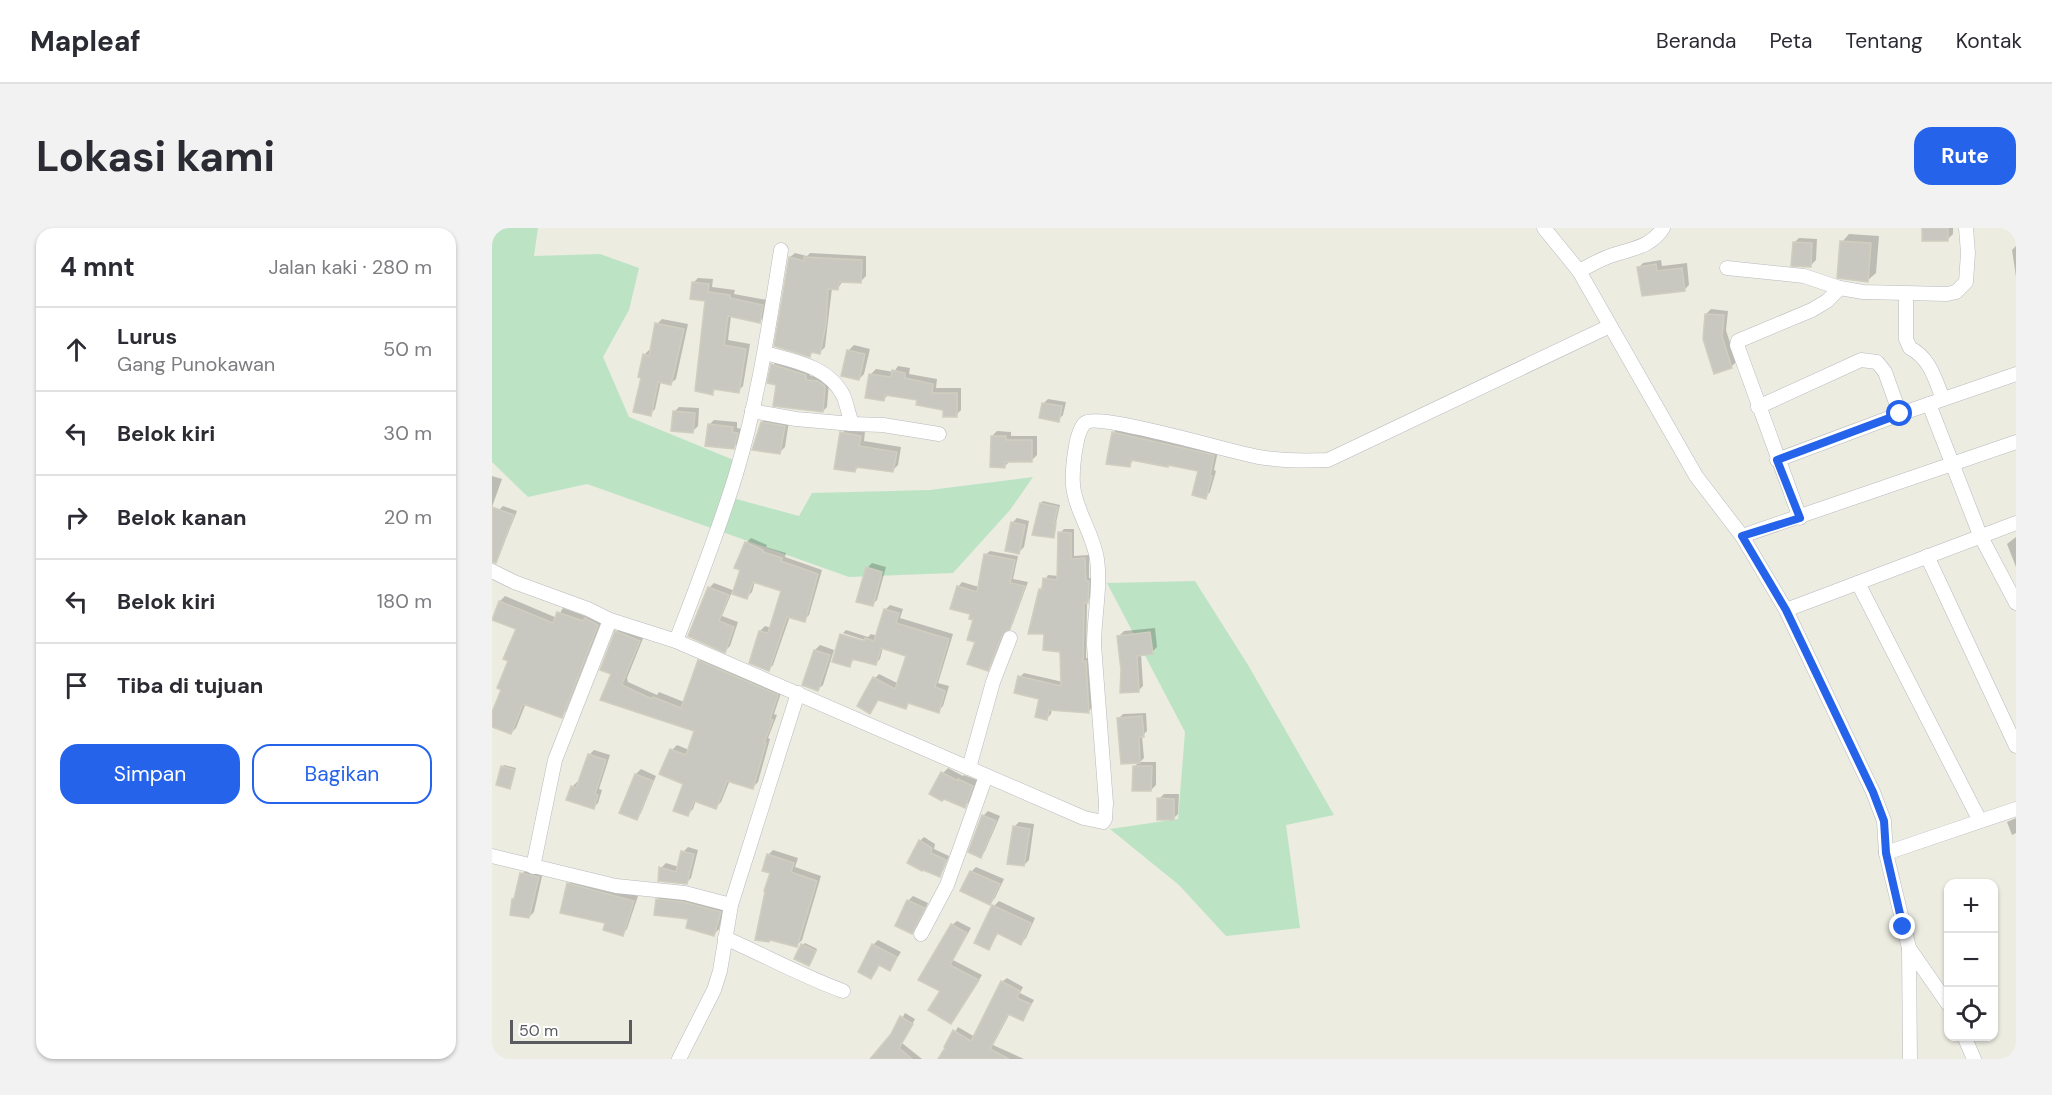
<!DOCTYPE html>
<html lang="id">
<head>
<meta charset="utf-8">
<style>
	body { margin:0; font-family:"DM Sans",sans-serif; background:#f2f2f3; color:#2b2b33 }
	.controls { position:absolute; right:18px; bottom:18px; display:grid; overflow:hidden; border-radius:12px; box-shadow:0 2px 4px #0004 }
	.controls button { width:54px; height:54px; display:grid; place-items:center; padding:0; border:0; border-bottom:2px solid #e1e1e2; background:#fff; color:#2b2b33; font:30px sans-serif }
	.scale { position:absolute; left:18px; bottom:15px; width:122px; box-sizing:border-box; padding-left:6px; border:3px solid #595b61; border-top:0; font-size:16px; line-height:21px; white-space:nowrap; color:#595b61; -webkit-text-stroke:4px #fff; paint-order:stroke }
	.stop { position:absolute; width:18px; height:18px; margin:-14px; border:4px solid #2563eb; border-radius:50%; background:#fff }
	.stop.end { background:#2563eb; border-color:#fff; box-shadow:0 2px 6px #0008 }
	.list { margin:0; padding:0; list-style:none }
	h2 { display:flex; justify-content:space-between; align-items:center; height:78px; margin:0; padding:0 24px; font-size:26px }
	h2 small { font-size:20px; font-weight:400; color:#7c7c81 }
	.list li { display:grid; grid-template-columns:39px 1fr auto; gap:18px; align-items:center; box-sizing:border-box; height:84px; padding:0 24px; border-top:2px solid #e1e1e2 }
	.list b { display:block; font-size:22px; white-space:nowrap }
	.list p { margin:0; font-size:20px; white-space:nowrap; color:#7c7c81 }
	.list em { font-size:20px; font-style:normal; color:#7c7c81 }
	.actions { display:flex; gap:12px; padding:18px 24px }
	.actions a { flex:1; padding:14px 0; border:2px solid #2563eb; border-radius:18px; text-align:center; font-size:21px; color:#2563eb }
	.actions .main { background:#2563eb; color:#fff }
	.icon { flex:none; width:33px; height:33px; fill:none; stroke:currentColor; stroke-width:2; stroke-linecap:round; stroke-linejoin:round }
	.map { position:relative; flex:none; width:1524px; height:831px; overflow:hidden; border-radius:18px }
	header { display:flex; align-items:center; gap:36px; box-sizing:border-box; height:84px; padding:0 30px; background:#fff; border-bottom:2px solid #e1e1e2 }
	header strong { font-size:28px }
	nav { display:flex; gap:33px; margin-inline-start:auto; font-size:21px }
	.intro { display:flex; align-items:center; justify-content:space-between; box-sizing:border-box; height:144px; padding:0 36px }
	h1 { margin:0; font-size:42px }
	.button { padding:15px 27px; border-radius:18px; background:#2563eb; color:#fff; font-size:21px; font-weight:700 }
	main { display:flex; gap:36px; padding:0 36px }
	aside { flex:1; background:#fff; border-radius:18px; box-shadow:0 2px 4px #0004 }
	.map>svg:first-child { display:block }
</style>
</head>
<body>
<header>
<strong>Mapleaf</strong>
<nav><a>Beranda</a><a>Peta</a><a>Tentang</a><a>Kontak</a></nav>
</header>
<div class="intro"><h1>Lokasi kami</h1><a class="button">Rute</a></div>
<main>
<aside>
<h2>4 mnt<small>Jalan kaki · 280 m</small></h2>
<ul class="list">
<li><svg class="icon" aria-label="ahead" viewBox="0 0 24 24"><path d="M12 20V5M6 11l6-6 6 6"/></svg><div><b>Lurus</b><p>Gang Punokawan</p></div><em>50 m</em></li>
<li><svg class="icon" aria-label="left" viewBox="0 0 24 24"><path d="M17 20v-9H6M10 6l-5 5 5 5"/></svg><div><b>Belok kiri</b></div><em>30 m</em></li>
<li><svg class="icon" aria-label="right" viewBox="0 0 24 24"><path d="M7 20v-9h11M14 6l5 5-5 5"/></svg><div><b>Belok kanan</b></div><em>20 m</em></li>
<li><svg class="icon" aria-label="left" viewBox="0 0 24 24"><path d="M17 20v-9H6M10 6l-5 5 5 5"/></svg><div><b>Belok kiri</b></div><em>180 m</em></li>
<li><svg class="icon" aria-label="arrive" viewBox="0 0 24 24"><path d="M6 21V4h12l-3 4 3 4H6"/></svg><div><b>Tiba di tujuan</b></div></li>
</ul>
<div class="actions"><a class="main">Simpan</a><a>Bagikan</a></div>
</aside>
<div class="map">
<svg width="1524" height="831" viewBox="0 0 1524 831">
	<rect width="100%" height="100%" fill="#ecece1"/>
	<g fill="#bde3c5">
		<polygon points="0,0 46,0 42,28 108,26 147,40 137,82 111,129 137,189 244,233 237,269 307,288 320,265 438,262 541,249 518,282 461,345 357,349 95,256 36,269 0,234"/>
		<polygon points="703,353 756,437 842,587 794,597 808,700 734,708 687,657 618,601 686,591 693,504 615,355"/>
	</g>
	<g fill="#0003">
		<polygon points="1431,0 1461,0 1461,6 1456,11"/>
		<polygon points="1357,6 1387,8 1384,45 1376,52 1350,14"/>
		<polygon points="1307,10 1325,11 1324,32 1319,37 1302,15"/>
		<polygon points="1524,18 1524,49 1520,22"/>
		<polygon points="303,25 315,28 318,25 374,28 374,48 369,53 351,53 346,60 340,60 333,119 328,124 322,123 318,127 298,29"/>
		<polygon points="1169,32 1170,38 1195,35 1197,57 1192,62 1146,40 1151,35"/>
		<polygon points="206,50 221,51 220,59 243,62 242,66 275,72 273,88 268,93 239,88 236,112 258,116 251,158 246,163 225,160 220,165 214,72 201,55"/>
		<polygon points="1219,81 1236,83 1234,102 1244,134 1239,139 1214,86"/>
		<polygon points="170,91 196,96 184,151 179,155 169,153 163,181 158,186 150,149 152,127 157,122 159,123 165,96"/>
		<polygon points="362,117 378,121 372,146 367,151 357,122"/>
		<polygon points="285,133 318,143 318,148 330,149 337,154 335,179 331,183 286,156 281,137"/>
		<polygon points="406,138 418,140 417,146 445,151 444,160 469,160 469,182 464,187 426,170 396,167 391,172 379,146 384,141 402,144"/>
		<polygon points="556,171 574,174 571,187 566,192 551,176"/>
		<polygon points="187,179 207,180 206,198 201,203 182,184"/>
		<polygon points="275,190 297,193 293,219 288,224 270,194"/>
		<polygon points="222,192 245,194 245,200 250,201 246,215 241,220 217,197"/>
		<polygon points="355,200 373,203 372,213 409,219 406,237 401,242 368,238 362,243 350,205"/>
		<polygon points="626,200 726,223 722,242 724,243 718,264 713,269 708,242 642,231 637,238 621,205"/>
		<polygon points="505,203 519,204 519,208 545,208 545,227 540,232 518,233 513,238 500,208"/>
		<polygon points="0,248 10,251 0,279"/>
		<polygon points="551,273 568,277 561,308 549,275"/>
		<polygon points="11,278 25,283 7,328 3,332 0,331 0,300 7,282"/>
		<polygon points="525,290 537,293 532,319 527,324 520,295"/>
		<polygon points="572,301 582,301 582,328 597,327 597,350 600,350 599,369 595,374 594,430 598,430 600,479 597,483 560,480 559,486 555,490 548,470 528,449 532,445 571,454 569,422 554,405 548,362 556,347 567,348 568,305"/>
		<polygon points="1524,309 1524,339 1515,316"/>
		<polygon points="259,310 275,317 274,319 294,325 293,329 330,342 317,387 312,392 298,388 281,437 276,442 268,403 273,398 279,400 291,362 263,353 260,364 255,369 240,364 230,388 246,394 238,418 233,423 217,360 222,355 243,363 250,341 254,315"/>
		<polygon points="498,323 526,328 521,351 536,354 521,395 513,403 499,437 495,442 485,413 483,391 466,359 470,354 487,359 493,327"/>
		<polygon points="380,335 394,339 385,372 380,377 375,340"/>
		<polygon points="13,368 65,390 71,380 96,389 99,386 110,392 74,483 69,488 34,475 24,500 19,505 0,497 0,488 11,461 26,400 2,391 8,373"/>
		<polygon points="398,377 411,381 408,390 461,406 446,455 457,458 451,478 446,483 418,474 413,479 387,471 378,484 383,450 387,446 407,456 416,426 391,419 388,431 383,436 363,430 357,438 350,407 378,417 379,414 351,405 354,402 376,409 379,406 385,408 393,382"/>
		<polygon points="129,399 152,408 135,450 136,454 165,467 167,464 192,474 207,433 212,428 290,462 282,486 285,487 276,510 278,511 266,554 261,559 238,552 229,574 224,579 204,572 201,581 196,586 193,556 180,522 185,517 197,522 204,502 110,471 121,445 124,404"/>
		<polygon points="663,400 665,419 660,424 649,425 651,458 646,463 630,442 627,408 632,403"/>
		<polygon points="328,417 342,422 331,457 326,461 323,422"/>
		<polygon points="654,485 655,503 650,508 652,530 648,534 664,534 664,557 659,562 642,539 647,534 627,490 631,486"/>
		<polygon points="102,522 118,527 107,561 110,562 106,575 101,580 80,559 85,554 88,555 97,527"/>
		<polygon points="12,537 24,540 17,559 10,539"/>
		<polygon points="456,540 471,548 472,547 485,552 478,573 473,578 439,565 451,545"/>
		<polygon points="149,541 164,548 149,585 144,590 144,546"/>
		<polygon points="672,566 687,566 686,586 681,591 667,571"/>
		<polygon points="496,583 508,588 493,623 489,628 491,588"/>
		<polygon points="1524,590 1524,605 1520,607 1515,594"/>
		<polygon points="527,594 542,596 537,632 532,637 522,599"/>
		<polygon points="432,609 443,616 442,621 457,628 451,643 447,647 428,613"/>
		<polygon points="196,619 206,622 199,650 194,655 169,640 174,635 187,639 191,624"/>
		<polygon points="281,622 306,630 303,639 329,648 310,712 305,717 280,644 276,627"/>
		<polygon points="484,639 512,651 503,670 498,675 479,644"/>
		<polygon points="35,641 51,644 42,684 37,689 24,669 30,646"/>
		<polygon points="81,651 146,668 135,701 130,706 115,694 76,656"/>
		<polygon points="170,667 233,679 227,701 222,706 198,690 165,672"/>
		<polygon points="421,668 436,675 425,699 420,704 416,673"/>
		<polygon points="507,673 543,690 534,710 529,715 507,704 496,721 484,715 502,678"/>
		<polygon points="465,693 479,700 461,732 490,747 463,790 450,762 460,697"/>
		<polygon points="386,712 409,724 398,741 388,736 379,749 381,717"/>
		<polygon points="313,715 325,721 319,735 311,717"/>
		<polygon points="515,750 531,759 528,765 542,772 531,792 518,785 501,817 532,831 447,831 466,799 483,809 511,753"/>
		<polygon points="413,785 423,791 410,815 430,831 387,831"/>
	</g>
	<g fill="#c8c8c0" stroke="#d0cebf" stroke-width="1.5">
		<rect x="1430" y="0" width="26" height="13"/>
		<polygon points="1348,13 1379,15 1376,54 1345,50"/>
		<polygon points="1301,14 1320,15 1319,39 1299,38"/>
		<polygon points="297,29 312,33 312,29 370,32 369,55 347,54 346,62 336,61 334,96 328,126 319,124 318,129 282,118"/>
		<polygon points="1164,36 1165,43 1190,40 1193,63 1150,68 1145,39"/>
		<polygon points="200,54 217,56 216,64 238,67 238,70 271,77 268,95 236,88 232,117 254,121 247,165 221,161 221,167 203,163 213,73 198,71"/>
		<polygon points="1213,86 1232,87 1230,108 1240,140 1222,146 1211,111"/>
		<polygon points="163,95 192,101 179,157 166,154 159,188 141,184 149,150 146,149 151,126 157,128"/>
		<polygon points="355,122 373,126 367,152 349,148"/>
		<polygon points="279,136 314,147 314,152 325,153 332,157 333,159 331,184 281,178 284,157 275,155"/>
		<polygon points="400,142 413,145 413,150 441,156 440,165 465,165 465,189 451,189 451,182 424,177 425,172 393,167 392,173 373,170 377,146 399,149"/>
		<polygon points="550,175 570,178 567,194 547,190"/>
		<polygon points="181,183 203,185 201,205 179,203"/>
		<polygon points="269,194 293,198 288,226 260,222"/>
		<polygon points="216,196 241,199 240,204 246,205 242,221 213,218"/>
		<polygon points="348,204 369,208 367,218 405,224 401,244 364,239 363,244 342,241"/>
		<polygon points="620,204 722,227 718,247 720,248 714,271 700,267 706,243 676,237 676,239 639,232 638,239 614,236"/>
		<polygon points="499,208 514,208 514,212 540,212 540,234 513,234 513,240 498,239"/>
		<polygon points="548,275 566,279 562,295 564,295 562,310 540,307"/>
		<polygon points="0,279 22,287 4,335 0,334"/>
		<polygon points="519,294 533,297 527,326 513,323"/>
		<polygon points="566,304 579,305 579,331 593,330 594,353 597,353 596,375 592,375 591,434 594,433 597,485 557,482 555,492 543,489 547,471 522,465 526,448 569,458 568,424 551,422 552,406 536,406 547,361 550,362 551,350 565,352"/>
		<polygon points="253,314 271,322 271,324 290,330 289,333 326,346 313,394 295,389 277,443 257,435 267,403 276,405 289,363 261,354 255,371 240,366 248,342 242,340"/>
		<polygon points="492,326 523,332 518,355 533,358 518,401 510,407 496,443 475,436 483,414 475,412 481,392 477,391 478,386 458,381 465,358 485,364"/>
		<polygon points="374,339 390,344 381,378 364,374"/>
		<polygon points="216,359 237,367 227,393 242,399 233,425 196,408"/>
		<polygon points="7,373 61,395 65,384 91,393 93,390 106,397 70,490 31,476 19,506 0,499 0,484 9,462 5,460 16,433 11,431 24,401 0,392"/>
		<polygon points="392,381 407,385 404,395 457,411 443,459 453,463 447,485 416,475 414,481 386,472 378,486 365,478 381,449 403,461 414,428 389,420 384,437 360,431 358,439 340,434 348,406 372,413 373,410 382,413"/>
		<polygon points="123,403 148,413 130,456 132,458 160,471 161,469 189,480 206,432 286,467 278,491 281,492 272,515 274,515 261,561 235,553 224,581 202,573 196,588 181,583 191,556 167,546 178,521 194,527 202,503 108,472 119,446 108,442"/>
		<polygon points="658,404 661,426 645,428 647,464 628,465 629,442 625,408"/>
		<polygon points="322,422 338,427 326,463 310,457"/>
		<polygon points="650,488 652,509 647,509 648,535 629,536 625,490"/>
		<polygon points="96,526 114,532 103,566 106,567 102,581 74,572 79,558 84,560"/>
		<polygon points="9,538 23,542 18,561 4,557"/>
		<polygon points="641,538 660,538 659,563 640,563"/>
		<polygon points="449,544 466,553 466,551 481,558 473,580 452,571 450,573 437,566"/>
		<polygon points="143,546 161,553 145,592 127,585"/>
		<polygon points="665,570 682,571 682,592 665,592"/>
		<polygon points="490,587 504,593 489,630 476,624"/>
		<polygon points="521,598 538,601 532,638 515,636"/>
		<polygon points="427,612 440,620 439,625 454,632 448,649 431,642 430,643 415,635"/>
		<polygon points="189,623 202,626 195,656 166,653 167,639 184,644"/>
		<polygon points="275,626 302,635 299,644 325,653 305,719 278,712 277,714 263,712 273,664 272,663 278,645 270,643"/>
		<polygon points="478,643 508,656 498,677 468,663"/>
		<polygon points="28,645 47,649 37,690 18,687 20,671 22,671"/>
		<polygon points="75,655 142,673 131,708 111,702 113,695 68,685"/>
		<polygon points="164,671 191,674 229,684 222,708 194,700 196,691 162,687"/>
		<polygon points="415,672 433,680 420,706 403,698"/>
		<polygon points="500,677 539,695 529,717 505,705 497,722 482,715"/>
		<polygon points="459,696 475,705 458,737 487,752 459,796 436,782 448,763 426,752"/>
		<polygon points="309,716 324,723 317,738 302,731"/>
		<polygon points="380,716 405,729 398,743 387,737 379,751 366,744"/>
		<polygon points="509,753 528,763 525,770 539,776 531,793 516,786 498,821 517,831 446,831 453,820 452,819 461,802 479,813"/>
		<polygon points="408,788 421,796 407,820 420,831 378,831 399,806"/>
	</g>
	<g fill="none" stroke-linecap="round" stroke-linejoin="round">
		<g stroke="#b8b9bf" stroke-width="15">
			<g id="street">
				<polyline points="1052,0 1087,43 1204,248 1250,308 1294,382 1381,564 1392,593 1394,625 1417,720 1418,831"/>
				<polyline points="1235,40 1312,48 1348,60 1371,64 1455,66 1464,64 1474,54 1476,25 1474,0"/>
				<path d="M1087,43C1097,38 1107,32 1118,28C1137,21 1159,20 1171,0"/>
				<path d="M1414,66V111L1418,120C1438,130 1443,151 1451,171"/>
				<path d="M273,125C302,133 337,138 352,169C355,178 357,187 360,196L391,197L447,206"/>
				<polyline points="1437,176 1488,307 1524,375"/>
				<polyline points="1266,179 1369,132 1385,134 1393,144 1408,186"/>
				<polyline points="260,183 304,191 360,196"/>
				<polyline points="1285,232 1408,186 1524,146"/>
				<polyline points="1308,290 1245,117 1246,113 1320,82 1335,73 1348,60"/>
				<polyline points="1250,308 1524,214"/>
				<polyline points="1435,328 1524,518"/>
				<path d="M0,343L22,354L96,381L118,392L184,413L592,590L611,594L613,591L614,575L602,417C602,388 609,360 605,331C601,305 583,282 581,257C580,244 583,204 593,195C606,184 742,225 767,229C790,233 812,233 836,232L1118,98"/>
				<polyline points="1366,355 1488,593"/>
				<polyline points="1294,382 1524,295"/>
				<path d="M184,413C205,358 227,302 244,246C266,173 277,97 289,22"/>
				<polyline points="477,540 501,454 518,410"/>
				<polyline points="1394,625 1524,581"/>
				<polyline points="0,628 124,658 193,665 239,677"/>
				<polyline points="41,639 63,532 118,392"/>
				<polyline points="429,706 455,657 494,548"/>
				<path d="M233,710C272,727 310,748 351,763"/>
				<polyline points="1417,720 1456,776"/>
				<polyline points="1472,808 1482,831"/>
				<polyline points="187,831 222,762 228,743 239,677 306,465"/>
			</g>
		</g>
		<use href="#street" stroke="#fff" stroke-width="14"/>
	</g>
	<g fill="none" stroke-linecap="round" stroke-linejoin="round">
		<polyline stroke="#2563eb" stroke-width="8" points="1408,186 1285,232 1308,290 1250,308 1294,382 1381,564 1392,593 1394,625 1411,699"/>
	</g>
</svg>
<div class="controls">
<button>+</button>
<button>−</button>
<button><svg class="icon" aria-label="locate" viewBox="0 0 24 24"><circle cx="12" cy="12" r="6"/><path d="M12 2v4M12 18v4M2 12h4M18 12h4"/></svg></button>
</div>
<div class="scale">50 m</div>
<div class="stop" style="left:1408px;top:186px"></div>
<div class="stop end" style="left:1411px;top:699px"></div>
</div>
</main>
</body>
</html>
